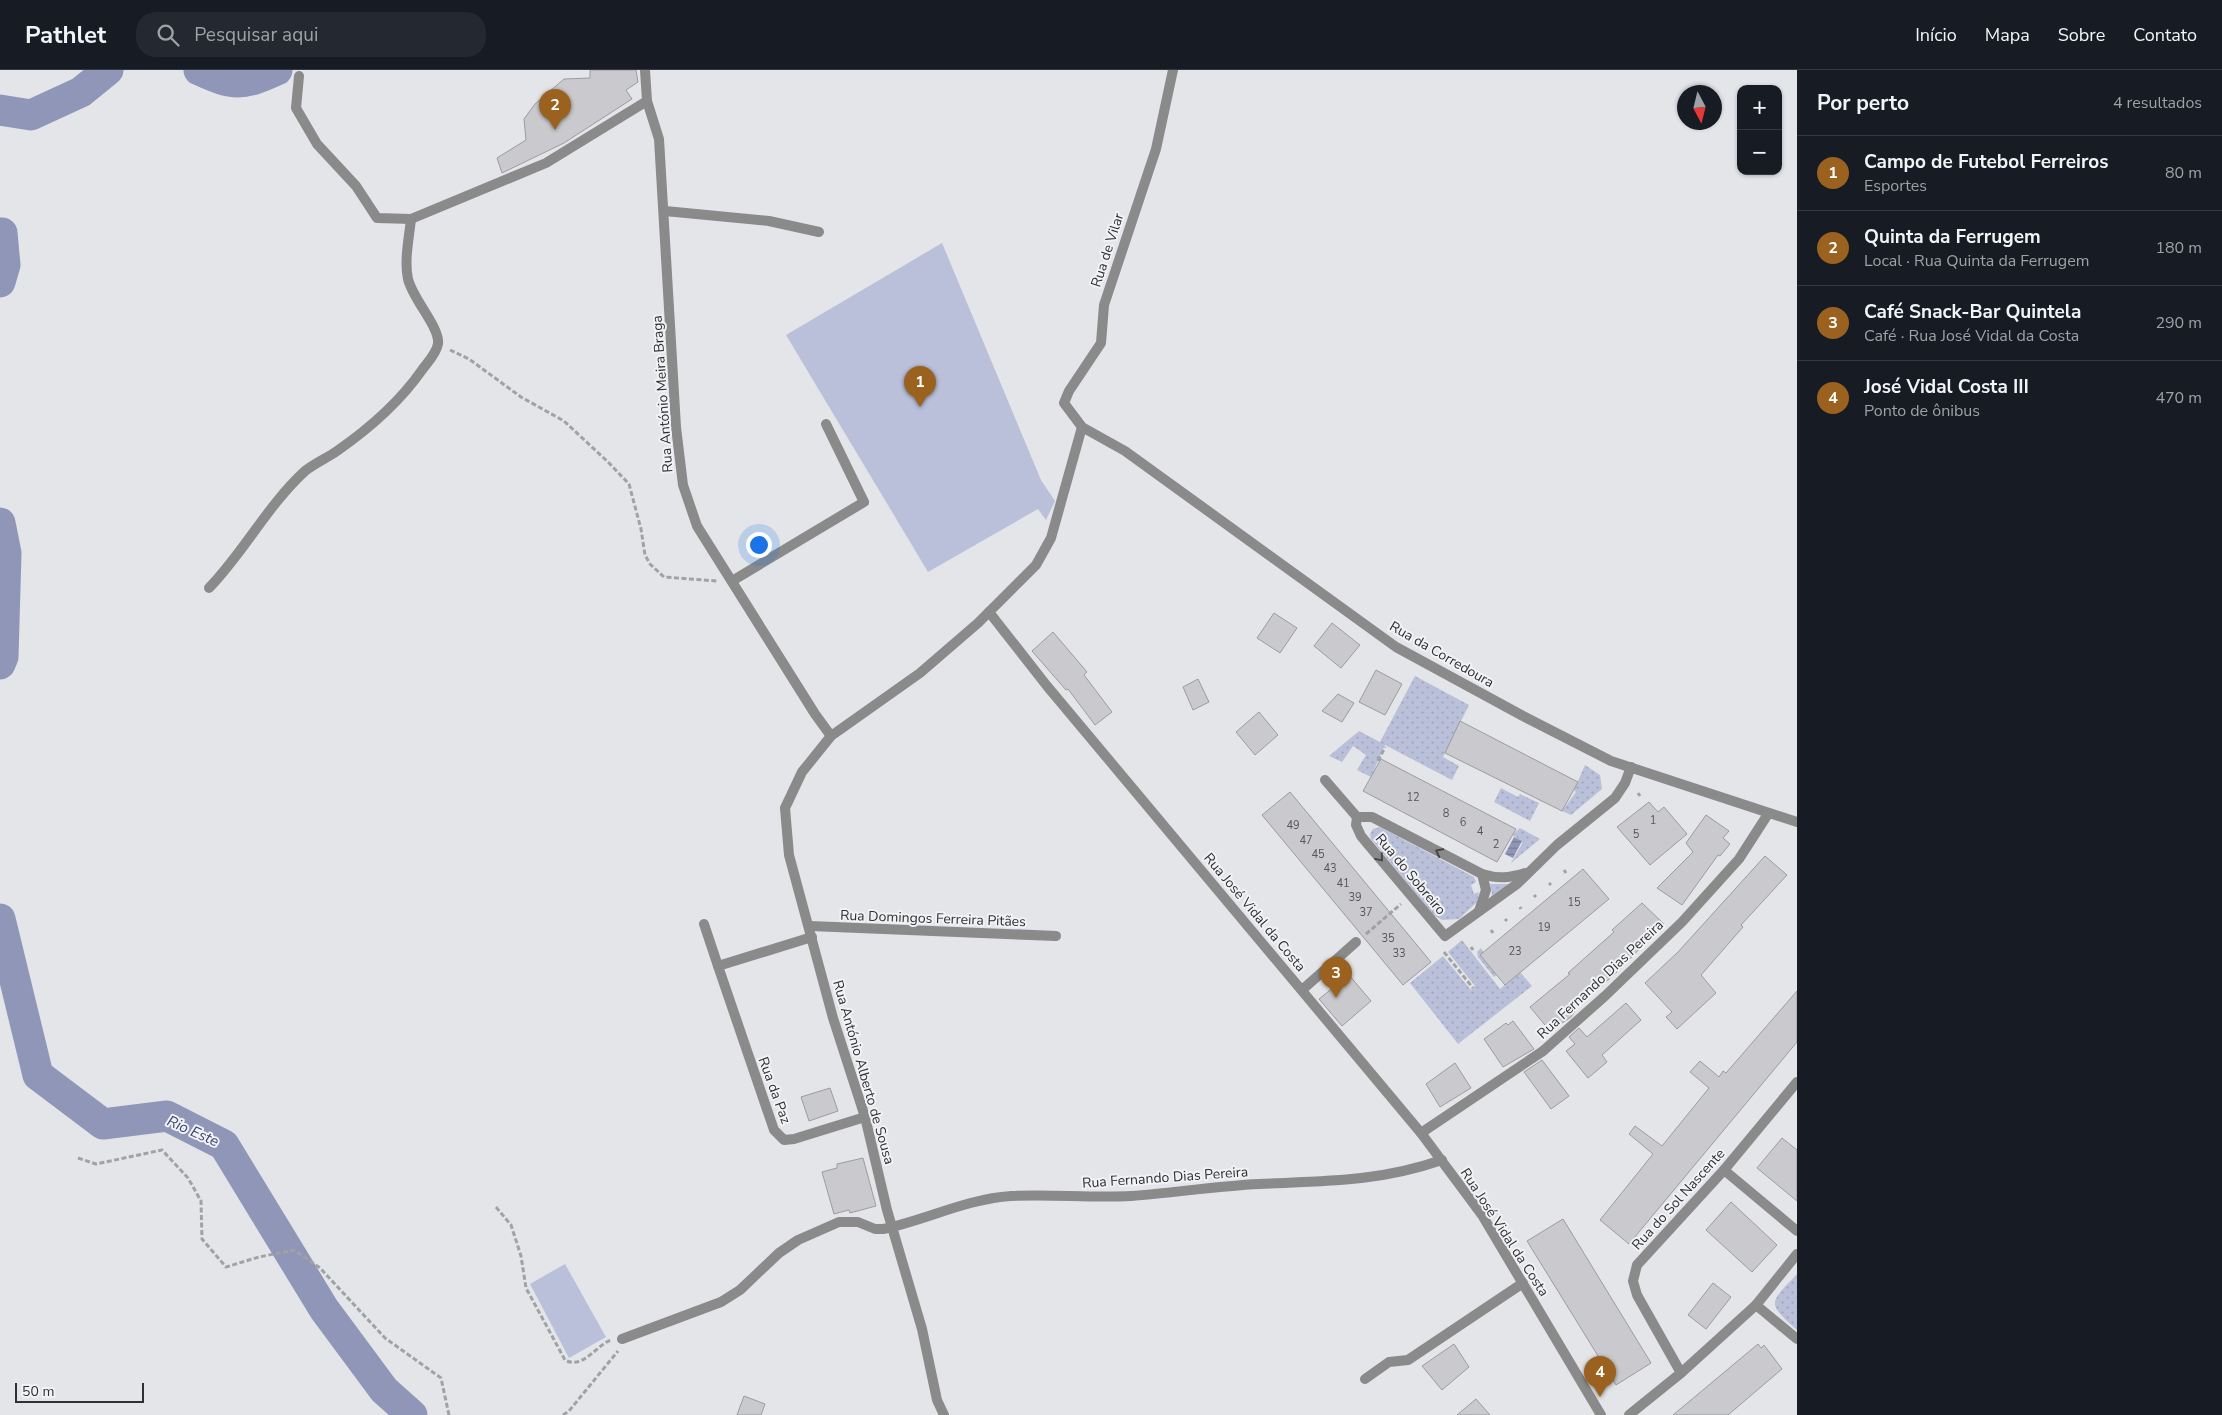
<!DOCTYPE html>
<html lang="pt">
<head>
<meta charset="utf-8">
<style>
	body { margin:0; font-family:"Nunito Sans",sans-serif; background:#242831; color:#f1f3f6 }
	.controls { position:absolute; right:15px; top:15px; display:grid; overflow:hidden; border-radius:10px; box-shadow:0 1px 4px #0004 }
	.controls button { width:45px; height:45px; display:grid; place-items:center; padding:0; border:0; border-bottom:1px solid #363941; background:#171b24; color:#f1f3f6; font:25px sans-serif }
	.compass { position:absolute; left:1677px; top:15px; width:45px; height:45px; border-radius:50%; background:#171b24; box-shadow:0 1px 4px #0004; rotate:173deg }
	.scale { position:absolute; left:15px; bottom:12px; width:129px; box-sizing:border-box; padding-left:5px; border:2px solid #303031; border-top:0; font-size:14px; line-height:18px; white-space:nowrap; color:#303031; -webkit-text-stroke:4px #f1f2f5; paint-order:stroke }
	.you { position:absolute; left:758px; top:474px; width:18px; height:18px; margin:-12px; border:4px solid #fff; border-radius:50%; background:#1a73e8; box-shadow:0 0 0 8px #1a73e833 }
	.badge { display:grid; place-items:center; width:32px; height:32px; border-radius:50%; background:#9b621f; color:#fff; font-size:16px; font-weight:700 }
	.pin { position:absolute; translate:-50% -41px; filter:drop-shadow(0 1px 2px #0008) }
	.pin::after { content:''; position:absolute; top:26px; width:18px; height:15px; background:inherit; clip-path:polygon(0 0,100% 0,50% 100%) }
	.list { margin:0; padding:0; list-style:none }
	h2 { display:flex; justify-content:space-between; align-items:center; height:65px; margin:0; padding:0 20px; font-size:21px }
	h2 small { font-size:16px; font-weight:400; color:#9ea1a6 }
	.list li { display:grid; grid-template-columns:32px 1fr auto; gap:15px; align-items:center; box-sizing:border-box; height:75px; padding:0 20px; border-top:1px solid #363941 }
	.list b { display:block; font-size:19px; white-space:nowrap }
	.list p { margin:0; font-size:16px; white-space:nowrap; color:#9ea1a6 }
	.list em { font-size:16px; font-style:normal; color:#9ea1a6 }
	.icon { flex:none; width:28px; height:28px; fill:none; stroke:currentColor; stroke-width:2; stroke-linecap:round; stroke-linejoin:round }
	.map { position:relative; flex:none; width:1797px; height:1345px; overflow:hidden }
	header { display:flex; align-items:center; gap:30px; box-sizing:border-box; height:70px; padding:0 25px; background:#171b24; border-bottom:1px solid #363941 }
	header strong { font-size:24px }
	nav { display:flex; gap:28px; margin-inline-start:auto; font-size:18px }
	.search { width:350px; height:45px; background:#242831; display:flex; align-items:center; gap:12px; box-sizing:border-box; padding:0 18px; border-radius:20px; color:#9ea1a6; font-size:19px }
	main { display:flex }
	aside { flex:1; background:#171b24 }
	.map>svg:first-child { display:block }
</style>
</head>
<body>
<header>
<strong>Pathlet</strong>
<div class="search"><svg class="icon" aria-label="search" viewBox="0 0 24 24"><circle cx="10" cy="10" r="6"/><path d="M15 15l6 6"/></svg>Pesquisar aqui</div>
<nav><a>Início</a><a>Mapa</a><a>Sobre</a><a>Contato</a></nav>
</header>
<main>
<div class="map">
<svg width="1797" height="1345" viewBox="0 0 1797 1345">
	<defs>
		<pattern id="grass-dots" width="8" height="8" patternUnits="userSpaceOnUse" patternTransform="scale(1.25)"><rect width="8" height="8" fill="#bac0d9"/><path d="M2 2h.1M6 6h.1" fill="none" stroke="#a0a5bb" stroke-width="1.8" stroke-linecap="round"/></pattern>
		<pattern id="water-rules" width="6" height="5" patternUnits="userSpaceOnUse" patternTransform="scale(1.25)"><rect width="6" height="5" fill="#8f96b8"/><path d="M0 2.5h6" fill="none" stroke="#757b96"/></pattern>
	</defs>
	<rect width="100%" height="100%" fill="#e4e5e8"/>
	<g fill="url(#grass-dots)">
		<polygon points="1415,606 1469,635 1443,687 1459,696 1452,710 1385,675 1371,707 1357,700 1366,685 1353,676 1342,692 1329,686 1359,661 1380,672"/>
		<polygon points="1585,695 1600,705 1602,719 1571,745 1562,741 1576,722 1574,720"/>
		<polygon points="1501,718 1518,727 1520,724 1539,733 1530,751 1494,732"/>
		<polygon points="1380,757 1474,807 1476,812 1471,815 1474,824 1479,822 1477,832 1459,849 1442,850 1434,845 1371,769 1370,764 1373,759"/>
		<polygon points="1520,758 1540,769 1511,793 1523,772 1512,765"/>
		<polygon points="1490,814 1511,814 1491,829 1492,823"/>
		<polygon points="1462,870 1500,919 1520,902 1532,916 1458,974 1410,913 1443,886 1471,920 1475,916 1448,882"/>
		<polygon points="1481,878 1497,905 1494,907 1478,887 1477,882"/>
		<path d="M1797,1204V1260C1766,1232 1769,1234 1797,1204Z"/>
	</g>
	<g fill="#bac0d9">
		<polygon points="942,173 1041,410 1055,431 1046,450 1038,439 928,502 786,265"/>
		<polygon points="565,1194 606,1267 569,1288 530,1214"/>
	</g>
	<polygon fill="url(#water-rules)" points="1514,767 1522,771 1513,788 1505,784"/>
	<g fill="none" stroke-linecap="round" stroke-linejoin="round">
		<g stroke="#8f96b8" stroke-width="31">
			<path d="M199,0C234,16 242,16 277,0"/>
			<polyline points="0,40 31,45 81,22 108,0"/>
			<polyline points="0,163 2,163 5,195 0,212"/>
			<polyline points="0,453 6,483 3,587 0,594"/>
			<polyline points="0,849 38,1005 103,1054 167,1046 224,1075 324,1239 384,1320 412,1345"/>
		</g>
	</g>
	<g fill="#cacace" stroke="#9b9c9f">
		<polygon points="590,0 636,0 638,12 626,20 632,29 564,73 502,103 497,88 526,70 524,49 535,34 564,9 590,8"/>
		<polygon points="1274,543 1297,558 1280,583 1257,568"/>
		<polygon points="1332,553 1360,575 1341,598 1314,576"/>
		<polygon points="1053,562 1087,602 1084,605 1112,642 1095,655 1068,619 1066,620 1032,581"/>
		<polygon points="1376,600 1402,614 1385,645 1359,632"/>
		<polygon points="1198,609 1209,632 1193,640 1183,617"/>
		<polygon points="1338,624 1354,633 1342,652 1322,641"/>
		<polygon points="1259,642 1278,665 1255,685 1236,662"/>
		<polygon points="1460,651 1578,712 1562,741 1445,683"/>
		<polygon points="1381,689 1516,759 1497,792 1363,721"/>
		<polygon points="1290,722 1431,892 1403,915 1262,745"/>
		<polygon points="1649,732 1658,742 1664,737 1687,764 1650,795 1617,757"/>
		<polygon points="1706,745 1729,761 1723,768 1730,774 1720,786 1718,785 1682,835 1657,818 1693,782 1686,773"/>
		<polygon points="1765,786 1787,805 1741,855 1743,857 1701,905 1716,923 1677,959 1666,947 1672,942 1645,913 1678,882"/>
		<polygon points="1583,799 1609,829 1505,915 1480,885"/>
		<polygon points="1642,833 1664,854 1616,903 1574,940 1575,941 1571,947 1550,961 1530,937 1570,904 1568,903 1614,862 1612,860"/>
		<polygon points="1349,905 1371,931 1342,956 1319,929"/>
		<polygon points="1797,921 1797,972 1629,1174 1600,1150 1653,1084 1629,1064 1635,1056 1662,1076 1709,1018 1690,1002 1700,991 1719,1007 1723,1001 1726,1003"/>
		<polygon points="1626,933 1641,950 1602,985 1607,992 1588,1008 1566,981 1575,974 1569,967 1579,958 1587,967"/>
		<polygon points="1513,951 1534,979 1503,997 1484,969 1506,953 1508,955"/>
		<polygon points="1542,990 1569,1026 1551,1039 1524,1002"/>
		<polygon points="1455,993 1471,1018 1440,1037 1426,1014"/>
		<polygon points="830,1018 838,1041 809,1051 801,1027"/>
		<polygon points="1782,1068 1797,1080 1797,1131 1757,1098"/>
		<polygon points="863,1088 876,1136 850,1143 849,1140 834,1144 822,1102 837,1098 837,1094"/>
		<polygon points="1731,1132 1777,1175 1752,1202 1706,1160"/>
		<polygon points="1563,1149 1651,1293 1616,1315 1527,1171"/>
		<polygon points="1713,1213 1731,1227 1706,1259 1688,1245"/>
		<polygon points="1454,1274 1469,1297 1442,1320 1422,1296"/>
		<polygon points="1758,1274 1761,1278 1764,1275 1782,1299 1728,1345 1673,1345"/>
		<polygon points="744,1326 765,1334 761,1345 737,1345"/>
		<polygon points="1476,1329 1490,1345 1457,1345"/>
	</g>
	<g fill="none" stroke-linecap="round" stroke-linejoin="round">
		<g stroke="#a1a2a4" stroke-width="3" stroke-dasharray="5 2.5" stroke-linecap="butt">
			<polyline points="450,280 469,289 521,327 564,351 608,392 629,414 641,459 645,485 650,494 664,507 717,511"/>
			<polyline points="1378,691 1385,677"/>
			<polyline points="1638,723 1640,726"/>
			<polyline points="1564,800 1566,803"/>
			<polyline points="1549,813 1551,815"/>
			<polyline points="1534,825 1536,827"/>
			<polyline points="1520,837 1521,839"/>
			<polyline points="1505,849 1507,851"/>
			<polyline points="1491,860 1493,863"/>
			<polyline points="1366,864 1401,834"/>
			<polyline points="1471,877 1473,880"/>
			<polyline points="1444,882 1473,918"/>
			<polyline points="78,1088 96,1094 162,1080 188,1108 201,1131 202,1169 226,1197 259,1187 294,1180 320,1198 385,1268 441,1308 449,1345"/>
			<path d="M496,1137L511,1155L521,1186L526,1218L565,1290C583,1300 596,1275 611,1270"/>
			<polyline points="563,1345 569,1341 618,1281"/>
		</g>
		<polyline stroke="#8a8a8b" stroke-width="10" points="1302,920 1356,872"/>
		<g stroke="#8a8a8b" stroke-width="10">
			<polyline points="645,0 647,31 659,69 676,357 683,415 697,456 815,644 831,666"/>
			<polyline points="1173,0 1156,79 1104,235 1101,273 1069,321 1064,333 1082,357 1125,381 1396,577 1523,646 1611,691 1797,752"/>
			<polyline points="299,6 296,38 317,74 356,116 377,148 411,149 546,93 647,31"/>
			<polyline points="665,141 769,151 819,162"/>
			<polyline points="732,511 864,432 826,354"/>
			<path d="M209,518C244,482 267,436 305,401C315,393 327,388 337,381C370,358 399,333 422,300C428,292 436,284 438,274C440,257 413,230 408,209C404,191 409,168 411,149"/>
			<polyline points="989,542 1047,616 1421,1063 1482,1145 1601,1345"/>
			<polyline points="1325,710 1357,747 1356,755 1361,766 1445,866 1517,814 1557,775 1615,728 1625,713 1631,697"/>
			<path d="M1357,747H1372L1482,804C1498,809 1509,808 1525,803"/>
			<polyline points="1479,841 1486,820 1482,804"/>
			<polyline points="704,854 718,896 812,867"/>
			<polyline points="810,856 1056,866"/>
			<polyline points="718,896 774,1060 784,1070 794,1069 865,1047"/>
			<polyline points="1421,1063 1543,981 1605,926 1682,852 1739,789 1768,744"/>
			<polyline points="1724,1100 1797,1161"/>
			<polyline points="1756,1235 1797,1269"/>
			<path d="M622,1269L721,1232L740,1220L779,1183L798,1170L839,1152H858L875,1159H883C926,1150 966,1129 1011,1126C1051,1124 1091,1128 1131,1126C1174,1123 1216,1116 1259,1114C1325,1111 1378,1112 1442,1090"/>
			<polyline points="1681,1303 1637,1225 1633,1211 1637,1195 1724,1100 1797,1012"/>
			<polyline points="1365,1309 1389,1292 1408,1290 1523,1213"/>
			<polyline points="944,1345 937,1330 922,1259 887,1140 865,1047 833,948 789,785 785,738 802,702 831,666 920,603 978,553 1036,495 1051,468 1082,357"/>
			<polyline points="1629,1345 1681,1303 1756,1235 1797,1184"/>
		</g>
	</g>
	<defs><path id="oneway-chevron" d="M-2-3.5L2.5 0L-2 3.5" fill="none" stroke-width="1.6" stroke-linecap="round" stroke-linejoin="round" transform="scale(1.25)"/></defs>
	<g stroke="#464648">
		<use href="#oneway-chevron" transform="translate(1439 782) rotate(-153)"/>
		<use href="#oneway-chevron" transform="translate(1380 788) rotate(50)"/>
	</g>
	<g text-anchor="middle" stroke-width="4" stroke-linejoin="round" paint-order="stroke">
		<g font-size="11" fill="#565658">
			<text x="1413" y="731">12</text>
			<text x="1446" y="747">8</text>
			<text x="1653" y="754">1</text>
			<text x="1463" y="756">6</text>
			<text x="1293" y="759">49</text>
			<text x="1480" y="765">4</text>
			<text x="1636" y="768">5</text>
			<text x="1306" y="774">47</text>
			<text x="1496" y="778">2</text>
			<text x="1318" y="788">45</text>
			<text x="1330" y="802">43</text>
			<text x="1343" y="817">41</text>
			<text x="1355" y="831">39</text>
			<text x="1574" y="836">15</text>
			<text x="1366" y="846">37</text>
			<text x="1544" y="861">19</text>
			<text x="1388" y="872">35</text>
			<text x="1515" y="885">23</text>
			<text x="1399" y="887">33</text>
		</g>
		<g font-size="14" fill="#303031" stroke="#f1f2f5">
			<text transform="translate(1107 180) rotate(-72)" y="5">Rua de Vilar</text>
			<text transform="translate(662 324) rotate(-94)" y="5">Rua António Meira Braga</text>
			<text transform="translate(1442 584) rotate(30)" y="5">Rua da Corredoura</text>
			<text transform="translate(1411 804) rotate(50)" y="5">Rua do Sobreiro</text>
			<text transform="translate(1255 842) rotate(50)" y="5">Rua José Vidal da Costa</text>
			<text transform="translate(933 848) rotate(2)" y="5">Rua Domingos Ferreira Pitães</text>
			<text transform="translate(1600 909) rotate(-43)" y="5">Rua Fernando Dias Pereira</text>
			<text transform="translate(864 1002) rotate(74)" y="5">Rua António Alberto de Sousa</text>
			<text transform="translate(775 1020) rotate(70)" y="5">Rua da Paz</text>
			<text transform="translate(1165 1107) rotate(-4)" y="5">Rua Fernando Dias Pereira</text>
			<text transform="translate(1678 1129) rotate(-48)" y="5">Rua do Sol Nascente</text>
			<text transform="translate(1505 1162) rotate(57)" y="5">Rua José Vidal da Costa</text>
		</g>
		<g font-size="15" font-style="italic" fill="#3d4474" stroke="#f1f2f5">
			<text transform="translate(193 1061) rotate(24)" y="5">Rio Este</text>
		</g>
	</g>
</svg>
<div class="controls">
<button>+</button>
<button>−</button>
</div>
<svg class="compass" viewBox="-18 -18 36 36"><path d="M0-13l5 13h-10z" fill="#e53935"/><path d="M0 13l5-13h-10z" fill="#9ea1a6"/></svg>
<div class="scale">50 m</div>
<div class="you"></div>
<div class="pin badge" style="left:920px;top:337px">1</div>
<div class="pin badge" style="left:555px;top:60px">2</div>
<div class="pin badge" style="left:1336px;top:928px">3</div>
<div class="pin badge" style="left:1600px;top:1327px">4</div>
</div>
<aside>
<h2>Por perto<small>4 resultados</small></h2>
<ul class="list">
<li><span class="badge">1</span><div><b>Campo de Futebol Ferreiros</b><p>Esportes</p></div><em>80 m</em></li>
<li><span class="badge">2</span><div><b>Quinta da Ferrugem</b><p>Local · Rua Quinta da Ferrugem</p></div><em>180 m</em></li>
<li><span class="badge">3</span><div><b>Café Snack-Bar Quintela</b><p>Café · Rua José Vidal da Costa</p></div><em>290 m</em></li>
<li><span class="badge">4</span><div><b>José Vidal Costa III</b><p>Ponto de ônibus</p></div><em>470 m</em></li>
</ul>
</aside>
</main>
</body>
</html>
